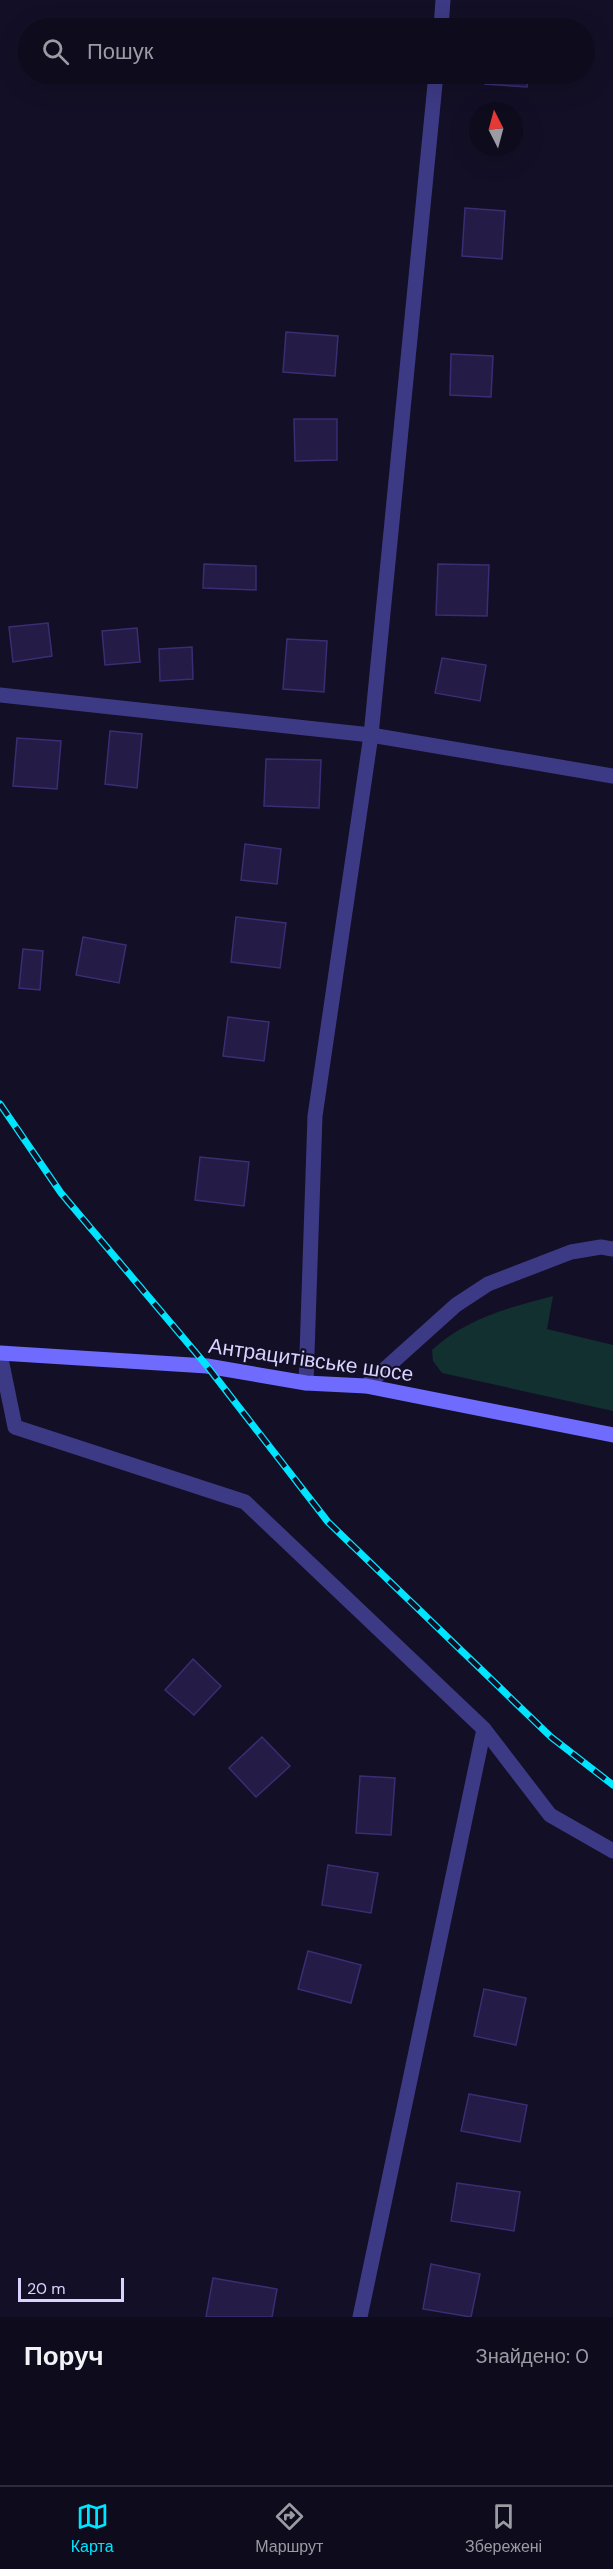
<!DOCTYPE html>
<html lang="uk">
<head>
<meta charset="utf-8">
<style>
	body { margin:0; font-family:"DM Sans",sans-serif; background:#171425; color:#f1f3f6 }
	.compass { position:absolute; left:469px; top:102px; width:54px; height:54px; border-radius:50%; background:#0e0b1c; box-shadow:0 6px 24px #0002; rotate:354deg }
	.scale { position:absolute; left:18px; bottom:15px; width:106px; box-sizing:border-box; padding-left:6px; border:3px solid #d9d4ff; border-top:0; font-size:16px; line-height:21px; white-space:nowrap; color:#d9d4ff; -webkit-text-stroke:4px #130f26; paint-order:stroke }
	.list { margin:0; padding:0; list-style:none }
	h2 { display:flex; justify-content:space-between; align-items:center; height:78px; margin:0; padding:0 24px; font-size:26px }
	h2 small { font-size:20px; font-weight:400; color:#9b9ba3 }
	.icon { flex:none; width:33px; height:33px; fill:none; stroke:currentColor; stroke-width:2; stroke-linecap:round; stroke-linejoin:round }
	.map { position:relative; flex:none; width:613px; height:2317px; overflow:hidden }
	.search { position:absolute; background:#0e0b1c; box-shadow:0 6px 24px #0002; left:18px; right:18px; top:18px; height:66px; display:flex; align-items:center; gap:15px; box-sizing:border-box; padding:0 21px; border-radius:33px; color:#9b9ba3; font-size:22px }
	.sheet { height:168px; background:#0e0b1c }
	nav { display:flex; justify-content:space-around; align-items:center; box-sizing:border-box; height:84px; border-top:2px solid #2e2b3b; background:#0e0b1c; font-size:16px; color:#9b9ba3 }
	nav a { display:grid; justify-items:center; gap:3px }
	nav .on { color:#00e5ff }
	.map>svg:first-child { display:block }
</style>
</head>
<body>
<div class="map">
<svg width="613" height="2317" viewBox="0 0 613 2317">
	<rect width="100%" height="100%" fill="#130f26"/>
	<path fill="#12302f" d="M553,1296L547,1329L613,1345V1411L442,1373L433,1361L432,1350C465,1319 510,1307 553,1296Z"/>
	<g fill="#241b47" stroke="#3b2d73" stroke-width="1.5">
		<polygon points="486,74 528,74 527,87 485,84"/>
		<polygon points="465,208 505,211 502,259 462,256"/>
		<polygon points="286,332 338,336 335,376 283,372"/>
		<polygon points="451,354 493,356 491,397 450,395"/>
		<polygon points="294,419 337,419 337,460 295,461"/>
		<polygon points="204,564 256,566 256,590 203,588"/>
		<polygon points="438,564 489,565 487,616 436,615"/>
		<polygon points="48,623 52,656 13,662 9,627"/>
		<polygon points="137,628 140,662 105,665 102,631"/>
		<polygon points="287,639 327,641 324,692 283,689"/>
		<polygon points="192,647 193,679 160,681 159,649"/>
		<polygon points="442,658 486,665 480,701 435,693"/>
		<polygon points="110,731 142,734 137,788 105,784"/>
		<polygon points="17,738 61,741 57,789 13,786"/>
		<polygon points="266,759 321,760 319,808 264,806"/>
		<polygon points="245,844 281,849 277,884 241,880"/>
		<polygon points="236,917 286,923 280,968 231,962"/>
		<polygon points="83,937 126,945 119,983 76,975"/>
		<polygon points="23,949 43,951 40,990 19,988"/>
		<polygon points="228,1017 269,1022 264,1061 223,1056"/>
		<polygon points="200,1157 249,1162 244,1206 195,1200"/>
		<polygon points="193,1659 221,1686 194,1715 165,1690"/>
		<polygon points="262,1737 290,1766 256,1797 229,1768"/>
		<polygon points="360,1776 395,1778 391,1835 356,1833"/>
		<polygon points="328,1865 378,1873 371,1913 322,1905"/>
		<polygon points="308,1951 361,1965 351,2003 298,1989"/>
		<polygon points="484,1989 526,1998 516,2045 474,2036"/>
		<polygon points="469,2094 527,2105 520,2142 461,2131"/>
		<polygon points="457,2183 520,2192 514,2231 451,2221"/>
		<polygon points="431,2264 480,2274 471,2317 423,2309"/>
		<polygon points="213,2278 277,2289 272,2317 206,2317"/>
	</g>
	<g fill="none" stroke-linecap="round" stroke-linejoin="round">
		<polyline stroke="#3d3a85" stroke-width="15" points="366,1386 456,1305 488,1284 571,1252 601,1247 613,1249"/>
		<g stroke="#3d3a85" stroke-width="15">
			<polyline points="441,28 443,0"/>
			<polyline points="0,695 371,735 613,776"/>
			<polyline points="0,1354 15,1427 245,1502 484,1729 550,1815 613,1851"/>
			<polyline points="306,1383 315,1116 371,735 436,74"/>
			<polyline points="360,2317 484,1729"/>
		</g>
		<polyline stroke="#6f6bff" stroke-width="15" points="0,1353 207,1366 306,1383 366,1386 613,1435"/>
		<g stroke="#00e5ff" stroke-width="7">
			<polyline id="rail" points="0,1104 61,1193 207,1366 328,1522 551,1737 613,1785"/>
		</g>
		<use href="#rail" stroke="#130f26" stroke-width="4.5" stroke-dasharray="14" stroke-linecap="butt"/>
	</g>
	<g text-anchor="middle" stroke-width="4.5" stroke-linejoin="round" paint-order="stroke">
		<g font-size="21" fill="#d9d4ff" stroke="#130f26">
			<text transform="translate(311 1360) rotate(8)" y="7">Антрацитівське шосе</text>
		</g>
	</g>
</svg>
<svg class="compass" viewBox="-18 -18 36 36"><path d="M0-13l5 13h-10z" fill="#e53935"/><path d="M0 13l5-13h-10z" fill="#9b9ba3"/></svg>
<div class="scale">20 m</div>
<div class="search"><svg class="icon" aria-label="search" viewBox="0 0 24 24"><circle cx="10" cy="10" r="6"/><path d="M15 15l6 6"/></svg>Пошук</div>
</div>
<section class="sheet">
<h2>Поруч<small>Знайдено: 0</small></h2>
<ul class="list">
</ul>
</section>
<nav>
<a class="on"><svg class="icon" aria-label="map" viewBox="0 0 24 24"><path d="M3 6l6-2 6 2 6-2v14l-6 2-6-2-6 2zM9 4v14M15 6v14"/></svg>Карта</a>
<a><svg class="icon" aria-label="directions" viewBox="0 0 24 24"><path d="M12 3l9 9-9 9-9-9zM9 14v-3h6M13 9l2 2-2 2"/></svg>Маршрут</a>
<a><svg class="icon" aria-label="saved" viewBox="0 0 24 24"><path d="M7 4h10v16l-5-4-5 4z"/></svg>Збережені</a>
</nav>
</body>
</html>
